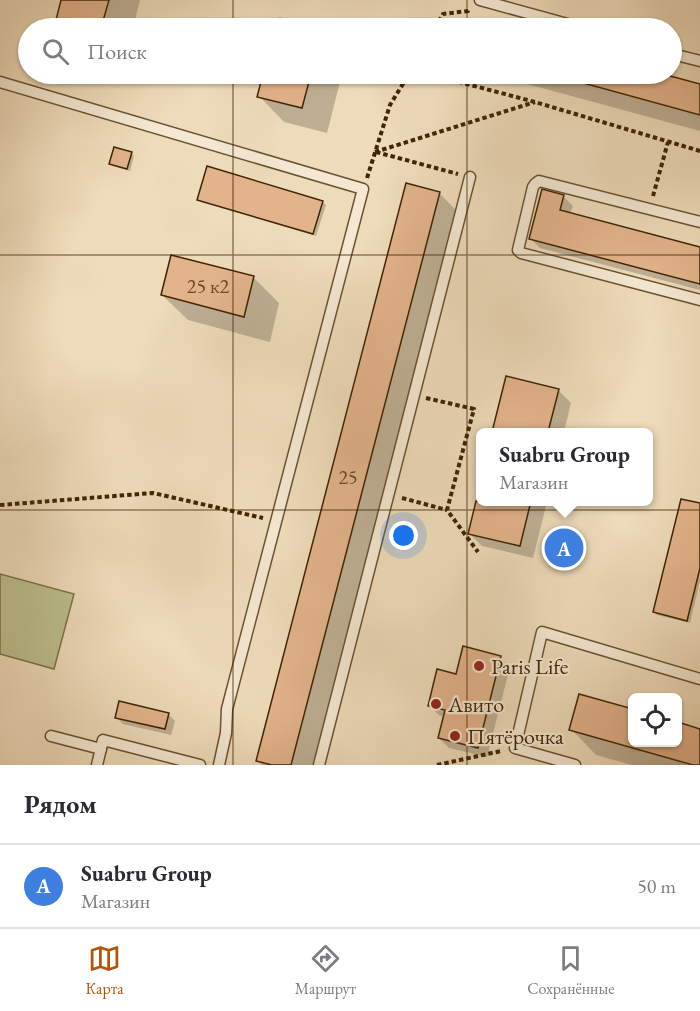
<!DOCTYPE html>
<html lang="ru">
<head>
<meta charset="utf-8">
<style>
	body { margin:0; font-family:"EB Garamond",serif; background:#f2f2f3; color:#2b2b33 }
	.controls { position:absolute; right:18px; bottom:18px; display:grid; overflow:hidden; border-radius:9px; box-shadow:0 2px 4px #0004 }
	.controls button { width:54px; height:54px; display:grid; place-items:center; padding:0; border:0; border-bottom:2px solid #e1e1e2; background:#fff; color:#2b2b33; font:30px sans-serif }
	.you { position:absolute; left:404px; top:536px; width:21px; height:21px; margin:-15px; border:4px solid #fff; border-radius:50%; background:#1a73e8; box-shadow:0 0 0 9px #1a73e833 }
	.badge { display:grid; place-items:center; width:39px; height:39px; border-radius:50%; background:#b45309; color:#fff; font-size:20px; font-weight:700 }
	.pin { position:absolute; translate:-50% -50%; border:3px solid #fff; box-shadow:0 2px 6px #0006 }
	.popup { position:absolute; left:476px; top:428px; width:177px; height:78px; box-sizing:border-box; display:grid; place-content:center; border-radius:9px; background:#fff; filter:drop-shadow(0 2px 4px #0005); font-size:20px; white-space:nowrap; color:#7c7c81 }
	.popup b { font-size:22px; color:#2b2b33 }
	.popup::after { content:''; position:absolute; left:50%; top:100%; margin-left:-12px; border:12px solid transparent; border-top-color:#fff }
	.list { margin:0; padding:0; list-style:none }
	h2 { display:flex; justify-content:space-between; align-items:center; height:78px; margin:0; padding:0 24px; font-size:26px }
	h2 small { font-size:20px; font-weight:400; color:#7c7c81 }
	.list li { display:grid; grid-template-columns:39px 1fr auto; gap:18px; align-items:center; box-sizing:border-box; height:84px; padding:0 24px; border-top:2px solid #e1e1e2 }
	.list b { display:block; font-size:22px; white-space:nowrap }
	.list p { margin:0; font-size:20px; white-space:nowrap; color:#7c7c81 }
	.list em { font-size:20px; font-style:normal; color:#7c7c81 }
	.icon { flex:none; width:33px; height:33px; fill:none; stroke:currentColor; stroke-width:2; stroke-linecap:round; stroke-linejoin:round }
	.map { position:relative; flex:none; width:700px; height:765px; overflow:hidden }
	.search { position:absolute; background:#fff; box-shadow:0 2px 4px #0004; left:18px; right:18px; top:18px; height:66px; display:flex; align-items:center; gap:15px; box-sizing:border-box; padding:0 21px; border-radius:33px; color:#7c7c81; font-size:22px }
	.sheet { height:162px; background:#fff }
	nav { display:flex; justify-content:space-around; align-items:center; box-sizing:border-box; height:84px; border-top:2px solid #e1e1e2; background:#fff; font-size:16px; color:#7c7c81 }
	nav a { display:grid; justify-items:center; gap:3px }
	nav .on { color:#b45309 }
	.map>svg:first-child { display:block }
</style>
</head>
<body>
<div class="map">
<svg width="700" height="765" viewBox="0 0 700 765">
	<rect width="100%" height="100%" fill="#eedbba"/>
	<filter id="stains"><feTurbulence type="fractalNoise" baseFrequency=".00333" numOctaves="4"/><feColorMatrix values="0 0 0 0 .2 0 0 0 0 .09 0 0 0 0 .02 0 0 0 .5 -.17"/></filter>
	<radialGradient id="worn" r=".72"><stop offset=".6" stop-color="#630" stop-opacity="0"/><stop offset="1" stop-color="#630" stop-opacity=".3"/></radialGradient>
	<polygon fill="#bcbf8d" stroke="#7e7249" stroke-width="1.5" points="0,574 74,594 54,669 0,654"/>
	<g fill="#0003">
		<polygon points="63,0 140,0 133,28 55,28"/>
		<polygon points="279,17 322,28 323,28 276,28"/>
		<polygon points="470,23 492,28 469,28"/>
		<polygon points="265,74 342,74 327,133 284,122 259,96"/>
		<polygon points="491,74 657,74 700,85 700,131"/>
		<polygon points="131,153 134,156 130,171 113,166 110,163"/>
		<polygon points="439,193 462,216 319,765 262,765 258,761"/>
		<polygon points="563,196 573,206 570,214 700,249 700,290 540,248 531,239"/>
		<polygon points="198,199 323,202 326,205 316,236 201,202"/>
		<polygon points="172,257 254,278 279,303 270,342 188,320 162,295"/>
		<polygon points="507,378 558,390 571,403 564,432 494,432"/>
		<polygon points="480,490 480,502 547,502 533,558 482,546 469,533"/>
		<polygon points="700,505 700,581 690,623 657,615 654,612"/>
		<polygon points="500,657 510,667 487,757 449,748 439,738 445,717 439,715 429,706 457,676"/>
		<polygon points="168,714 175,721 171,735 123,724 116,717"/>
		<polygon points="678,724 700,730 700,765 632,765 596,755 571,729 632,742 678,742"/>
	</g>
	<g fill="#e3b38b" stroke="#3f2505" stroke-width="1.5">
		<polygon points="61,0 109,0 101,28 54,28"/>
		<polygon points="263,74 311,74 302,108 257,97"/>
		<polygon points="566,74 663,74 700,84 700,115 565,78"/>
		<polygon points="114,147 132,152 127,169 109,164"/>
		<polygon points="207,166 323,201 313,234 197,200"/>
		<polygon points="406,183 440,192 291,765 272,765 256,761"/>
		<polygon points="542,189 564,195 560,210 700,247 700,284 529,239"/>
		<polygon points="171,255 254,276 244,317 161,295"/>
		<polygon points="506,376 559,389 548,432 492,432"/>
		<polygon points="681,499 700,503 700,568 687,621 653,612"/>
		<polygon points="476,501 531,501 520,546 468,534"/>
		<polygon points="463,646 501,656 478,748 438,738 445,710 428,706 437,669 456,674"/>
		<polygon points="579,694 633,709 633,742 678,742 678,722 700,729 700,765 693,765 569,730"/>
		<polygon points="119,701 169,713 165,729 115,718"/>
	</g>
	<g fill="none" stroke-linecap="round" stroke-linejoin="round">
		<g stroke="#6b5232" stroke-width="13">
			<g id="service">
				<polyline points="480,0 582,28"/>
				<polyline points="672,54 700,61"/>
				<polyline points="0,82 363,189 227,709 226,733 219,765"/>
				<polyline points="700,222 539,181 535,184 533,187 518,250 521,253 700,300"/>
				<polyline points="51,736 101,749"/>
				<polyline points="97,765 103,740 200,765"/>
				<polyline points="319,765 470,177"/>
				<polyline points="575,765 515,748 542,632 700,679"/>
			</g>
		</g>
		<g stroke="#3f2505" stroke-width="4" stroke-dasharray="4.5 3" stroke-linecap="butt">
			<polyline points="435,28 443,14 468,11 469,9"/>
			<polyline points="429,74 535,102 700,151"/>
			<polyline points="375,152 535,102"/>
			<polyline points="376,152 458,174"/>
			<polyline points="367,178 390,105 409,74"/>
			<polyline points="653,196 668,142"/>
			<polyline points="426,398 474,409 447,510 478,552"/>
			<polyline points="402,498 447,510"/>
			<polyline points="0,505 153,493 263,518"/>
			<polyline points="437,765 501,751"/>
		</g>
		<use href="#service" stroke="#f4e8d2" stroke-width="10"/>
	</g>
	<path fill="none" stroke="#3f2505" stroke-width="1.5" stroke-opacity="0.55" d="M233,0V28M467,0V28M233,74V765M467,74V765M0,255H700M0,510H700"/>
	<g fill="#8f2418" stroke="#f4e8d2" stroke-width="2">
		<circle cx="479" cy="666" r="6"/>
		<circle cx="436" cy="704" r="6"/>
		<circle cx="455" cy="736" r="6"/>
	</g>
	<g text-anchor="middle" stroke-width="4.5" stroke-linejoin="round" paint-order="stroke">
		<g font-size="20" fill="#684826">
			<text x="208" y="293">25 к2</text>
			<text x="348" y="484">25</text>
		</g>
		<g font-size="22" fill="#3f2505" stroke="#f4e8d2" text-anchor="start">
			<text x="491" y="674">Paris Life</text>
			<text x="448" y="712">Авито</text>
			<text x="467" y="744">Пятёрочка</text>
		</g>
	</g>
	<rect width="100%" height="100%" filter="url(#stains)"/>
	<rect width="100%" height="100%" fill="url(#worn)"/>
</svg>
<div class="controls">
<button><svg class="icon" aria-label="locate" viewBox="0 0 24 24"><circle cx="12" cy="12" r="6"/><path d="M12 2v4M12 18v4M2 12h4M18 12h4"/></svg></button>
</div>
<div class="you"></div>
<div class="pin badge" style="left:564px;top:548px;background:#3f7fe0">A</div>
<div class="popup"><b>Suabru Group</b>Магазин</div>
<div class="search"><svg class="icon" aria-label="search" viewBox="0 0 24 24"><circle cx="10" cy="10" r="6"/><path d="M15 15l6 6"/></svg>Поиск</div>
</div>
<section class="sheet">
<h2>Рядом<small></small></h2>
<ul class="list">
<li><span class="badge" style="background:#3f7fe0">A</span><div><b>Suabru Group</b><p>Магазин</p></div><em>50 m</em></li>
</ul>
</section>
<nav>
<a class="on"><svg class="icon" aria-label="map" viewBox="0 0 24 24"><path d="M3 6l6-2 6 2 6-2v14l-6 2-6-2-6 2zM9 4v14M15 6v14"/></svg>Карта</a>
<a><svg class="icon" aria-label="directions" viewBox="0 0 24 24"><path d="M12 3l9 9-9 9-9-9zM9 14v-3h6M13 9l2 2-2 2"/></svg>Маршрут</a>
<a><svg class="icon" aria-label="saved" viewBox="0 0 24 24"><path d="M7 4h10v16l-5-4-5 4z"/></svg>Сохранённые</a>
</nav>
</body>
</html>
